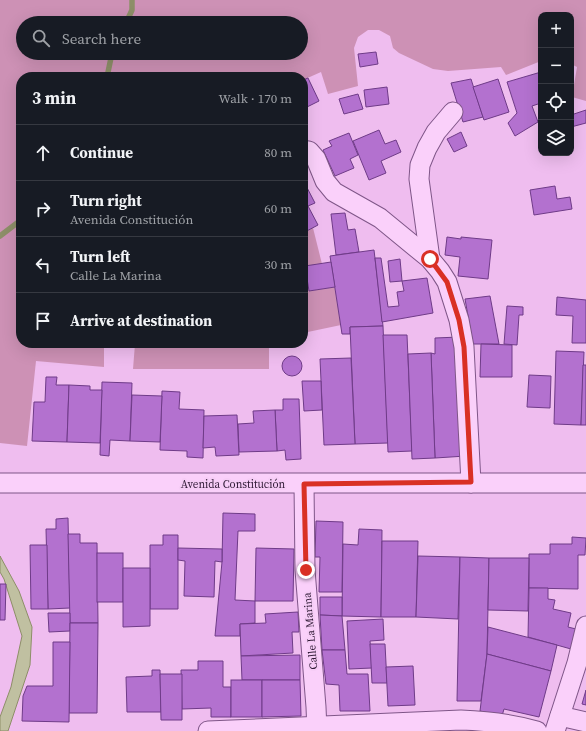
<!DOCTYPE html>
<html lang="en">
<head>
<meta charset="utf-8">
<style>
	body { margin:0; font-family:"Source Serif 4",serif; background:#20242c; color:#f1f3f6 }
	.controls { position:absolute; right:12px; top:12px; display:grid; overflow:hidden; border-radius:8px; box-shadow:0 4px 16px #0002 }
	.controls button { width:36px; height:36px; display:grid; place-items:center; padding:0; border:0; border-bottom:1px solid #363941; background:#171b24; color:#f1f3f6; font:20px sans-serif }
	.stop { position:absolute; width:12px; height:12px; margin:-9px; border:3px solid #d93025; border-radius:50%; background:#fff }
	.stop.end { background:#d93025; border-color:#fff; box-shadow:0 1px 4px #0008 }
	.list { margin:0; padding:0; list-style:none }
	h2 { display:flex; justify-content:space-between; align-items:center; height:52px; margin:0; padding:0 16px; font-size:17px }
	h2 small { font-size:13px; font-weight:400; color:#9ea1a6 }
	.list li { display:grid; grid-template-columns:26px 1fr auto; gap:12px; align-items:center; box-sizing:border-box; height:56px; padding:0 16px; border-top:1px solid #363941 }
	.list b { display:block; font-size:15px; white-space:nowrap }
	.list p { margin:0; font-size:13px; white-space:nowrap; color:#9ea1a6 }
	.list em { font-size:13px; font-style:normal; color:#9ea1a6 }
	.icon { flex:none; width:22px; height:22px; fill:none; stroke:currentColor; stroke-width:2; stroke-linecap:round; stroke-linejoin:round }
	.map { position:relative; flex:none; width:586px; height:731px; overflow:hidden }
	.search { position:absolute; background:#171b24; box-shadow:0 4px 16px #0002; left:16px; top:16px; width:292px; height:44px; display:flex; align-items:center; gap:10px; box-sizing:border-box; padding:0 14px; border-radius:22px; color:#9ea1a6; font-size:15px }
	.panel { position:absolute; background:#171b24; box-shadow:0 4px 16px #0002; left:16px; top:72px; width:292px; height:276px; border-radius:16px }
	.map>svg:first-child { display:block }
</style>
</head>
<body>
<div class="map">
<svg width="586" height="731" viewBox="0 0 586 731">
	<rect width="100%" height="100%" fill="#efbdef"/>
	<g fill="#cd91b5" fill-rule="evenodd">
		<path d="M0,0H586V101L572,97L577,67L571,64V15H541V61L506,75L501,67L448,71L433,69L399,53L393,48L390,36L379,30H368L358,37L354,48L358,86L328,94L321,72L303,80V77H21V343H104V367L36,361L27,446L0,443ZM23,23H301V53H23Z"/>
		<polygon points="313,228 322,264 305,266 309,291 335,287 341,325 303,333 303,233"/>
		<polygon points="113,343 269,343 269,369 133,369 135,344"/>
	</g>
	<polygon fill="#c0c0a1" stroke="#8d8e68" points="0,556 19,591 32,627 30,665 8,731 0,731 0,717 11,687 22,636 4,579 0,572"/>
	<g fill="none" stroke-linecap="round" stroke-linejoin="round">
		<g stroke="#8d8e68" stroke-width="5.5">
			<polyline points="126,23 132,10 132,0"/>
			<polyline points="107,77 112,53"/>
			<polyline points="0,236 21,220"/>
		</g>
	</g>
	<g fill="#b371cf" stroke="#6f3b88">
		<polygon points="376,52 378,64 360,67 358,54"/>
		<polygon points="541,72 541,103 532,106 538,122 515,136 508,123 517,113 507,82"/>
		<polygon points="308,78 319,101 303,109 303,80"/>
		<polygon points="471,79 483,117 463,122 451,83"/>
		<polygon points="498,79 509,112 484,120 473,87"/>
		<polygon points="387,87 389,104 366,107 364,90"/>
		<polygon points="358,94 363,109 344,114 339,99"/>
		<polygon points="586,110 586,123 571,127 571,115"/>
		<polygon points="379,130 385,144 396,140 401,152 381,161 386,173 369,180 353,141"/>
		<polygon points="461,132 467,146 454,152 447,139"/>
		<polygon points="349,133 358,155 350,159 354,168 335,176 323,150 332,146 329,141"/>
		<polygon points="303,180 315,203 308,206 318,225 303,233"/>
		<polygon points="555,186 557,199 570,197 572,209 534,215 530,190"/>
		<polygon points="345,213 348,230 355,229 359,252 336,255 331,214"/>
		<polygon points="447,237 461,239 461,237 492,240 488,279 458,276 460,257 445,255"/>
		<polygon points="374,250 383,326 350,327 350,334 342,334 330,256"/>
		<polygon points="375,258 381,258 388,307 399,306 397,292 404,291 402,281 427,278 433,313 382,322"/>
		<polygon points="400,259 402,281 390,282 388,261"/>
		<polygon points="331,262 335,287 309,291 305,266"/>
		<polygon points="490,296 499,344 473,344 465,299"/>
		<polygon points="557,297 586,300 586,343 572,343 573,316 556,315"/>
		<polygon points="507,306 523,307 523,315 519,315 517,345 504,344"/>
		<polygon points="383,326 388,443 355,444 350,327"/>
		<polygon points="383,335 407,335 412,451 388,452"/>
		<polygon points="459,337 466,456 435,458 431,353 435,354 435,338"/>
		<polygon points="481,344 512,345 512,377 480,377"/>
		<polygon points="556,351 584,352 581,425 554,424"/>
		<polygon points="431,353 435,458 412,459 408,354"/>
		<circle cx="292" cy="366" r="10"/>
		<polygon points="351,358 355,444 324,445 320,359"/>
		<polygon points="583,365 586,365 586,425 581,425"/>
		<polygon points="529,375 551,376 550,408 527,407"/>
		<polygon points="46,377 57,377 56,385 69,385 67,442 32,441 34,402 45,402"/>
		<polygon points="302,381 321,381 322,410 304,411"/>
		<polygon points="102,382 132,383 130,441 110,440 109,456 100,455"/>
		<polygon points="69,385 90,386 90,390 102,390 100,443 67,442"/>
		<polygon points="162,391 180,392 179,409 204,410 203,458 187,457 187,451 160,450"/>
		<polygon points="132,395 162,396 160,442 130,441"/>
		<polygon points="283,399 299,399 301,459 286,460 285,450 277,451 275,410 283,410"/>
		<polygon points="275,410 277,451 239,452 238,424 254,423 253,411"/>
		<polygon points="237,415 239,455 216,456 215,447 203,448 204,416"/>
		<polygon points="223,513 255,514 255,531 238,531 235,600 255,601 255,623 240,624 240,636 215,636 222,562"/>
		<polygon points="68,518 70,608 48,609 46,529 56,529 56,519"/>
		<polygon points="316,521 343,522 342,592 319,592 320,557 315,557"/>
		<polygon points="359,529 382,530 381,617 342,616 343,544 358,545"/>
		<polygon points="68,534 80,534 80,543 97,543 98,623 70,623"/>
		<polygon points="163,535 178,535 178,609 150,609 150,545 163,545"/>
		<polygon points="572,537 586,538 585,555 578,555 578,589 529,588 529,554 550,554 550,544 572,544"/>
		<polygon points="382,541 418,541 416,617 381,617"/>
		<polygon points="30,545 47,545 48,609 31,609"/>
		<polygon points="178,548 222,549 222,562 215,561 214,597 184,596 185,561 178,560"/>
		<polygon points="256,548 294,549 293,601 255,601"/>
		<rect x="97" y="553" width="26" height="49"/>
		<polygon points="418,556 460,557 458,619 416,617"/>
		<polygon points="460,557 489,558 487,654 481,701 457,701"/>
		<polygon points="489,558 529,558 528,611 488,610"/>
		<polygon points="123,568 150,568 150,626 123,627"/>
		<polygon points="0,584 6,584 5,620 0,620"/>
		<polygon points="529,588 548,588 548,599 555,600 553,609 571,613 568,627 576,629 571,649 528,637"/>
		<polygon points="320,597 342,597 342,616 320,615"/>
		<polygon points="298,612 299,632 292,632 293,653 241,656 240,624 266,623 265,614"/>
		<polygon points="48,613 70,613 70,631 49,632"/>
		<polygon points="320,615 342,616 345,650 322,650"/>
		<polygon points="383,619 384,640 370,641 372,668 349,669 347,621"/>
		<polygon points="70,623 98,623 97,713 69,713"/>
		<polygon points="488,627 557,645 551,671 487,654"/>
		<polygon points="53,642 70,642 69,722 22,721 23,696 27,686 53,686"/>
		<polygon points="370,644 385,644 387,683 372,683"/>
		<polygon points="322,650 345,650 347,674 368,674 370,711 340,711 339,685 326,684"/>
		<polygon points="487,654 551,671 539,717 504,709 502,716 480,711"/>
		<polygon points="300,655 300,680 242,680 241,656"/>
		<polygon points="198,661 223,661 223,687 231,687 231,717 211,717 211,708 182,709 181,670 198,670"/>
		<polygon points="413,666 415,705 388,706 386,667"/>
		<polygon points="152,670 160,670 161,712 127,712 126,677 152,676"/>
		<polygon points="160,674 182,674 182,720 161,720"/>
		<rect x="231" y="680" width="31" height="37"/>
		<polygon points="262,680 300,680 301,716 262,717"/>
		<polygon points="586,690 586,705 582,704"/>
	</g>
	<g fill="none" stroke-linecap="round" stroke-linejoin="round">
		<g stroke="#7f5688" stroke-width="21">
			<g id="minor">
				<polyline points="303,150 309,151 316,159 325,181 334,192 380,218 430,259 440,271 447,282 459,320 464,347 471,483"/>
				<polyline points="430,259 419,179 420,165 427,148 436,132 453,112"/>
				<polyline points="0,483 586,483"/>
				<polyline points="304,484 305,570 316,707 317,731"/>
				<polyline points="560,716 586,722"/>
				<path d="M208,731L461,720C487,721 513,724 537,731"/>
				<polyline points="555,731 577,663 586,626"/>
			</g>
		</g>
		<use href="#minor" stroke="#fad0fa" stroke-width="19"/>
	</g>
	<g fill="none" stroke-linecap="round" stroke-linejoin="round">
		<polyline stroke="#d93025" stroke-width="5" points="306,570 304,484 471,482 464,347 459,320 447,282 430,259"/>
	</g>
	<g text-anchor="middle" stroke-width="4" stroke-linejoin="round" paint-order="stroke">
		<g font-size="11" fill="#301b36" stroke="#f6cdf6">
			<text x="233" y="488">Avenida Constitución</text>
			<text transform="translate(310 631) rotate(-95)" y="4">Calle La Marina</text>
		</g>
	</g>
</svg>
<div class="controls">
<button>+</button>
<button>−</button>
<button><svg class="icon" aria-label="locate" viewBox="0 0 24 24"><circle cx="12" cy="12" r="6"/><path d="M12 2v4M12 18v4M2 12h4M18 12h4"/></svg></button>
<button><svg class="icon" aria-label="layers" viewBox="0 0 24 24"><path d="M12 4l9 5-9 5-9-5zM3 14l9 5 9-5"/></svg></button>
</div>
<div class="stop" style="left:430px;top:259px"></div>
<div class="stop end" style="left:306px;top:570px"></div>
<div class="search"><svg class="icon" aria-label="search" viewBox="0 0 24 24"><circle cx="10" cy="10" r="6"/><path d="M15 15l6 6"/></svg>Search here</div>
<section class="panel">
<h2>3 min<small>Walk · 170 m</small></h2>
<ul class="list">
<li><svg class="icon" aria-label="ahead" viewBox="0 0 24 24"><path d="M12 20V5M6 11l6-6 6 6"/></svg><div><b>Continue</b></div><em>80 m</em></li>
<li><svg class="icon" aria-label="right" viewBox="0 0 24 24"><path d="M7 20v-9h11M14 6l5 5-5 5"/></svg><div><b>Turn right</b><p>Avenida Constitución</p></div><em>60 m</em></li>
<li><svg class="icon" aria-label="left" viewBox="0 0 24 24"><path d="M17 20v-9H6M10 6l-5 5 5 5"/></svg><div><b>Turn left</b><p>Calle La Marina</p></div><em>30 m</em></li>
<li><svg class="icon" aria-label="arrive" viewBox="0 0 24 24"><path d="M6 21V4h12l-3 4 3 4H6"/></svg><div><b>Arrive at destination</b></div></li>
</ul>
</section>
</div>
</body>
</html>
